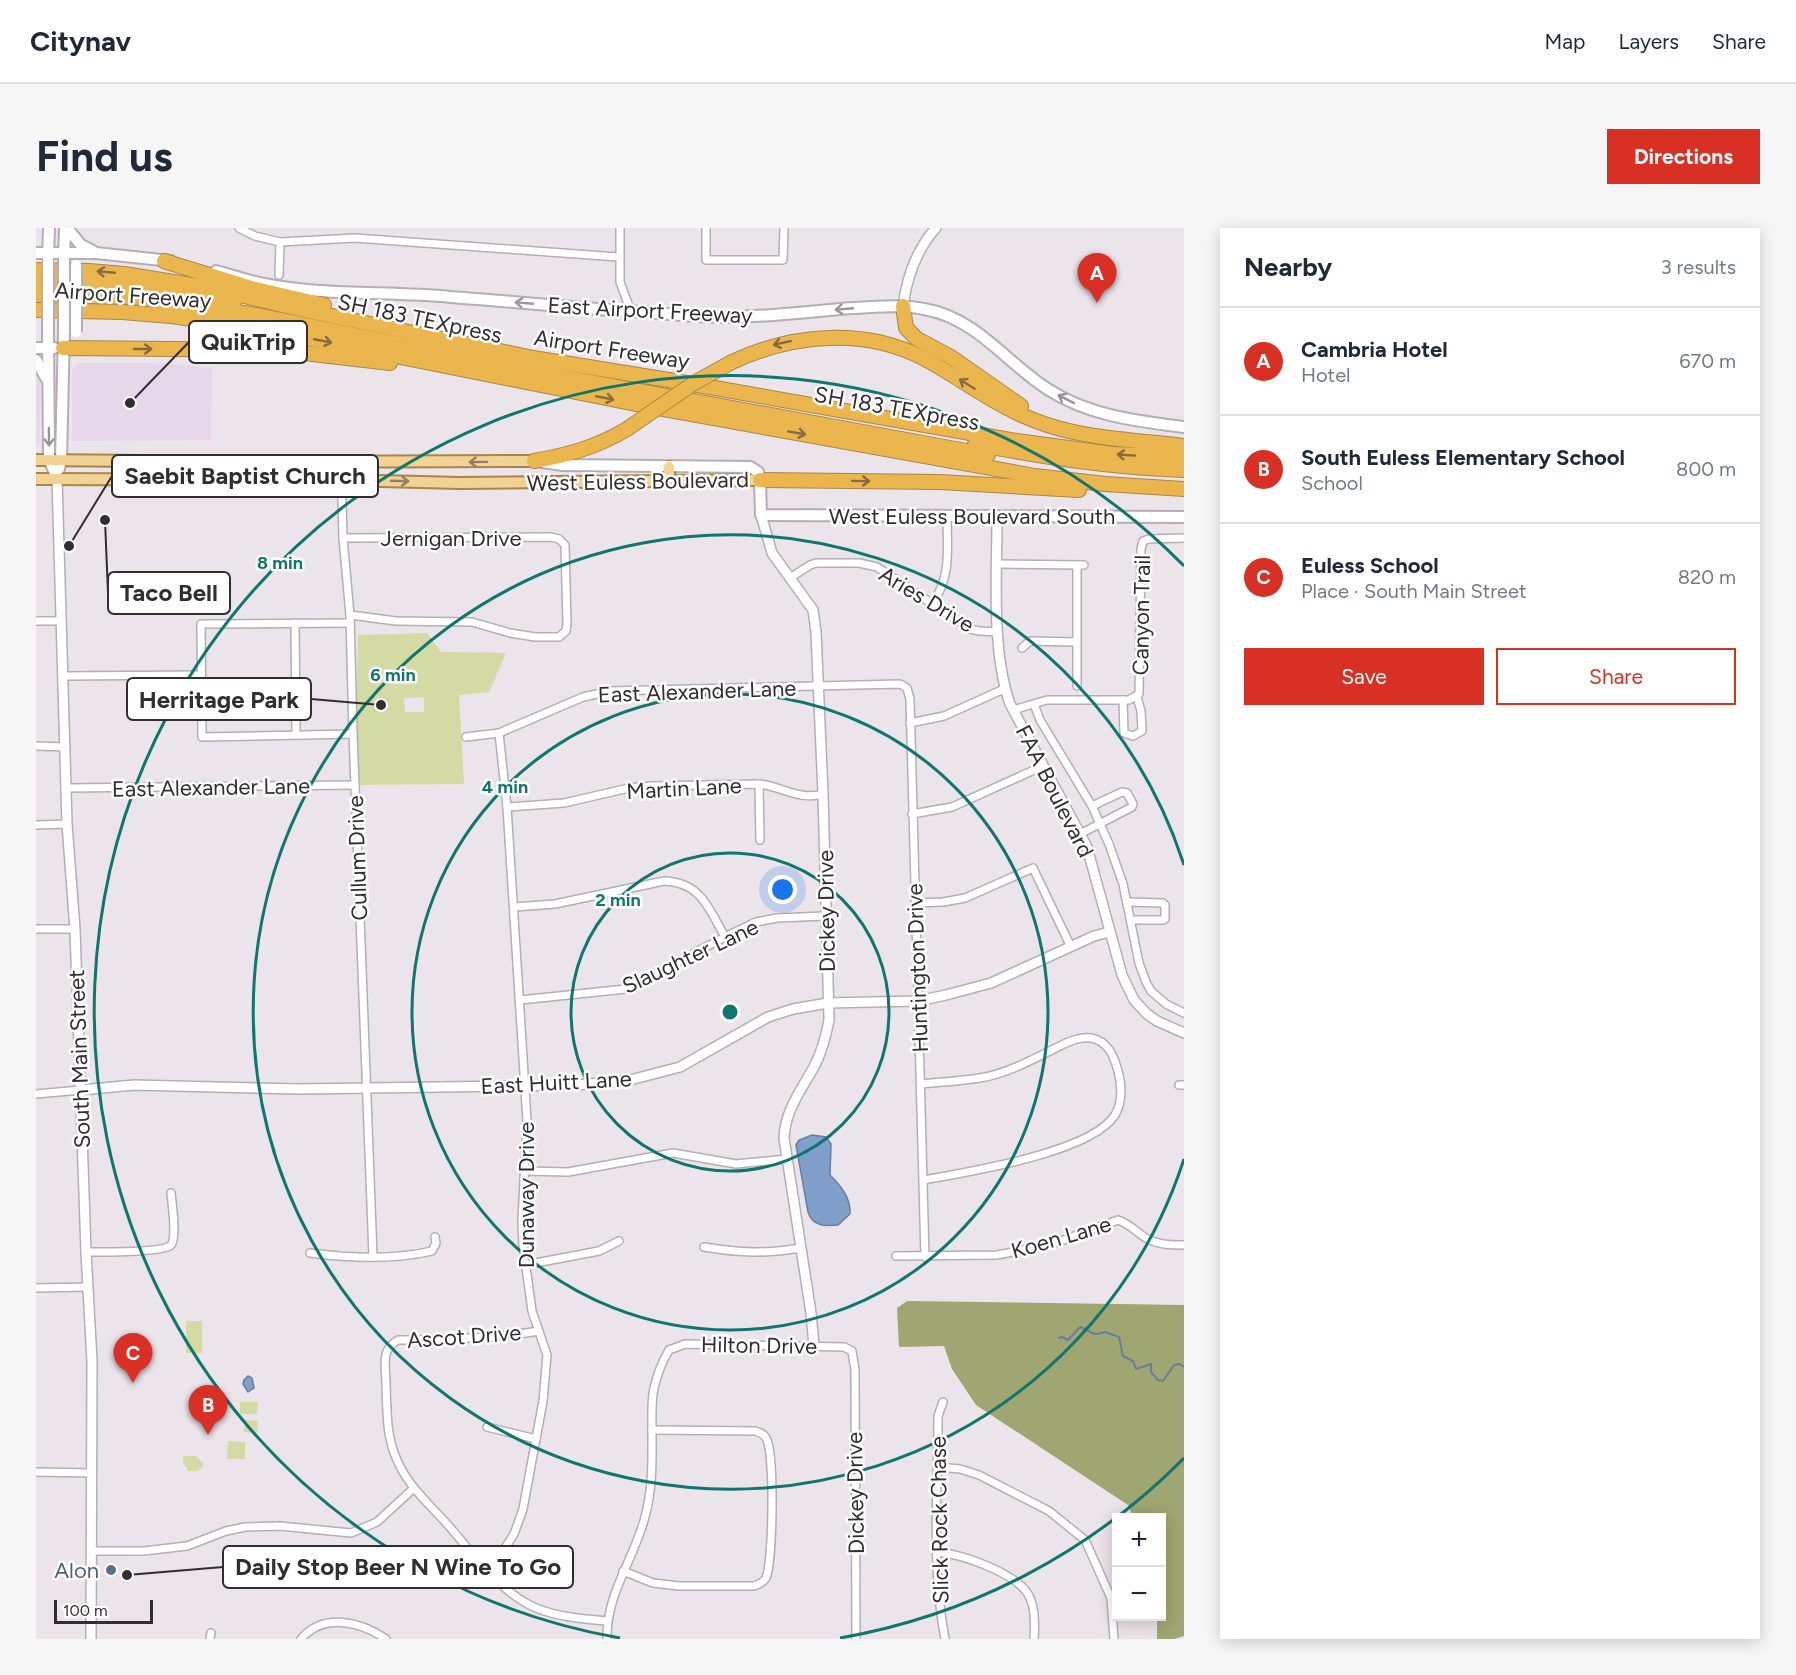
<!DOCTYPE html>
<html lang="en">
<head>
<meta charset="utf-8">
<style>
	body { margin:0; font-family:Figtree,sans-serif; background:#f6f6f7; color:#1f2937 }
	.controls { position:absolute; right:18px; bottom:18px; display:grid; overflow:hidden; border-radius:0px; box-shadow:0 3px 15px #0003 }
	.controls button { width:54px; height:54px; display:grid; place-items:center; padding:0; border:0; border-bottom:2px solid #e0e1e3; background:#fff; color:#1f2937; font:30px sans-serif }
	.scale { position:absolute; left:18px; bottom:15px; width:99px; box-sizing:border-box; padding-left:6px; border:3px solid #312e31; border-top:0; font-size:16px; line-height:21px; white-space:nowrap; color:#312e31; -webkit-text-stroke:4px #fff; paint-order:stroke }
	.you { position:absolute; left:747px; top:662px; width:21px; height:21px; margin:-15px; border:4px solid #fff; border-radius:50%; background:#1a73e8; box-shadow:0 0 0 9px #1a73e833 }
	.badge { display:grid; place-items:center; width:39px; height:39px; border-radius:50%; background:#d93025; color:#fff; font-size:20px; font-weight:700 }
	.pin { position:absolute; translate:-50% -50px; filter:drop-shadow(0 2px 3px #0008) }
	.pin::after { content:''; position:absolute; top:32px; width:21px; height:18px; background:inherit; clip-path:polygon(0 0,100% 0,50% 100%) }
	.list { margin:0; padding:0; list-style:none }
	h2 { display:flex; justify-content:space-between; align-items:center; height:78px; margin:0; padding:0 24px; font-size:26px }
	h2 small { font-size:20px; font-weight:400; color:#747a83 }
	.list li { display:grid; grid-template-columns:39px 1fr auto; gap:18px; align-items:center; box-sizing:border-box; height:108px; padding:0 24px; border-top:2px solid #e0e1e3 }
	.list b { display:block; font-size:22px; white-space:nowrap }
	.list p { margin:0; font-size:20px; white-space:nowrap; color:#747a83 }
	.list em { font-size:20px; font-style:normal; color:#747a83 }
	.actions { display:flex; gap:12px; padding:18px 24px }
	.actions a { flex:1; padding:14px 0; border:2px solid #d93025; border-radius:0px; text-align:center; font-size:21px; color:#d93025 }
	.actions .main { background:#d93025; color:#fff }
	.map { position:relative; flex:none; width:1148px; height:1411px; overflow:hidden; border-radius:0px }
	header { display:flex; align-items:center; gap:36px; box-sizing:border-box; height:84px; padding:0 30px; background:#fff; border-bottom:2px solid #e0e1e3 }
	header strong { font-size:28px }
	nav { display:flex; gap:33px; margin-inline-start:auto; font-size:21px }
	.intro { display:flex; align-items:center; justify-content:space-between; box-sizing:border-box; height:144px; padding:0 36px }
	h1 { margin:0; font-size:42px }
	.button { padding:15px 27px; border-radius:0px; background:#d93025; color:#fff; font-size:21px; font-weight:700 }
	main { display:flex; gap:36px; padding:0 36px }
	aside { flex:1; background:#fff; border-radius:0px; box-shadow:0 3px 15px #0003 }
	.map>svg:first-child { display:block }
</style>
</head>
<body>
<header>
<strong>Citynav</strong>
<nav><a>Map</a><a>Layers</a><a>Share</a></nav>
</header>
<div class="intro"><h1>Find us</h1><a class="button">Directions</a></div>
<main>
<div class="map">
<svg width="1148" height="1411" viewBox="0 0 1148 1411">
	<rect width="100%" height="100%" fill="#ebe4ea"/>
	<g fill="#e6d7ea">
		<polygon points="42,135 121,135 176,140 175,212 36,213 36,143"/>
		<polygon points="0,140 5,150 3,217 0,217"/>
	</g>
	<g fill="#d3daa3" fill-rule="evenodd">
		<path d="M391,405L405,424L470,425L453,464L423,467L428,556L319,557L322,407ZM388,469V484H369L368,470Z"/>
		<rect x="150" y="1093" width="16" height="32"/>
		<polygon points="204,1174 222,1174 221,1186 204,1186"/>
		<polygon points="209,1192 222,1193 221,1205 208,1204"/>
		<polygon points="192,1213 209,1214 209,1231 191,1231"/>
		<polygon points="147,1228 160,1228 167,1235 167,1239 161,1243 152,1243 147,1234"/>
	</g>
	<polygon fill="#a0a671" points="871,1073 1148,1077 1148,1408 1138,1411 1121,1411 1121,1389 1126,1388 1126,1290 1097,1289 1092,1277 940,1177 916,1141 908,1118 863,1119 861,1080"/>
	<g fill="#80a0cb" stroke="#687e9d" stroke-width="1.5">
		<path d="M776,907L790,909L795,916L794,947C805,958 815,970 814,986L802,997C789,998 777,999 772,984L760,917L763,912Z"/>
		<polygon points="212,1148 216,1150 218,1160 212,1164 207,1156 208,1152"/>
	</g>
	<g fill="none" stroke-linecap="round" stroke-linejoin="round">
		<path stroke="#687e9d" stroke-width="2" d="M1023,1110L1026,1109L1032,1112L1044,1099C1057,1103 1053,1109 1069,1104L1083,1109L1087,1128L1097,1133L1100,1141L1115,1136V1144L1122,1152L1127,1153L1138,1137L1144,1136L1148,1139"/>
		<g stroke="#b5aeb4" stroke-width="10">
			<g id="minor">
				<polyline points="203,0 219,8 244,14 319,10 582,29"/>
				<polyline points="584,0 584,54 595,84"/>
				<polyline points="670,0 670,32 747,32 748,0"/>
				<polyline points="243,47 244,14"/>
				<polyline points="305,233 307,310 314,387 317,506 337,1028"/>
				<polyline points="307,310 515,309 523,311 529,317 531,396 530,403 523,409 499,409 474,405 436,394 360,393 314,387"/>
				<polyline points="961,336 1048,337"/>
				<polyline points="754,350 774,337 780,335 823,335 841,339 934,401 944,403 962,404"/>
				<path d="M896,376C916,348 911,321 911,288"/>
				<polyline points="0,393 26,393"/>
				<polyline points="259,395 260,506"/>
				<polyline points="314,395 165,396 166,509 317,506"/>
				<polyline points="986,420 994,413 1040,414"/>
				<polyline points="28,448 165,447"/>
				<polyline points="1041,458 1041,337"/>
				<polyline points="1087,472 1088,505 1097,508 1106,503 1105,483 1101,469"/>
				<polyline points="998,476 1004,492 1056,578 1073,616 1087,656 1103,735 1110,754 1115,763 1130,776 1148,785"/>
				<polyline points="977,482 1011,472 1093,472 1103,466 1105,321 1107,313 1113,311 1148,310"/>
				<polyline points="874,495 908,488 968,461"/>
				<polyline points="430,509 463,505 547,469 574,463 864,456 871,460 874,471 889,1029"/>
				<polyline points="0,518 30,519"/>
				<polyline points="723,556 724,612"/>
				<polyline points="31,560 319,557"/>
				<path d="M471,579L528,575L593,560L614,558L723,556C745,558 764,573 787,566"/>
				<polyline points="876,586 916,579 1007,538"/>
				<polyline points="0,597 31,596"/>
				<polyline points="1044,606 1096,579 1097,576 1091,565 1086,564 1056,578"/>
				<polyline points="1091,674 1127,675 1129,677 1129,691 1127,692 1095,692"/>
				<polyline points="879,675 907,674 929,670 997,640 1035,719"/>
				<path d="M478,679L519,676L628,653C665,654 673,681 689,709"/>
				<polyline points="0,701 39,701"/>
				<polyline points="484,772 590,761 689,709 720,694 741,690 789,688"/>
				<path d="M885,856C905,854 925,853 944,850C969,846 994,833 1016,822C1028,816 1041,808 1055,810C1072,813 1078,828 1082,843C1086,858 1087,873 1079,887C1055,925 930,944 888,952"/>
				<polyline points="1143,857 1148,857"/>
				<polyline points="0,866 45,862"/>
				<polyline points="489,943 532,944 637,925 700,936 751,931"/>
				<path d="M668,1019C705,1025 728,1026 765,1020"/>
				<path d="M50,1024C63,1024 127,1025 135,1017C141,1010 136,975 135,965"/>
				<path d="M274,1025C313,1030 358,1032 396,1023L400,1015L399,1009"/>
				<path d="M860,1028L961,1027L1014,1017L1082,992C1094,996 1100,1004 1110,1010C1122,1017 1135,1017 1148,1017"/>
				<polyline points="489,1037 563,1023 583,1013"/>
				<polyline points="0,1060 52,1059"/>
				<path d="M503,1103C456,1111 409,1111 362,1112C344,1122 350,1138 350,1156C351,1181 350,1209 361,1232C372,1258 393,1276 411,1296C437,1325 463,1364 500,1380C522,1389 547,1391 571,1393"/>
				<path d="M907,1174L902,1188C902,1262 895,1338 909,1411"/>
				<polyline points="451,1199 500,1211"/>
				<polyline points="902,1239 924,1241 943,1247 1013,1283 1049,1312 1075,1370 1078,1411"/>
				<polyline points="0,1244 56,1245"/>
				<polyline points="55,1323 108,1323 151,1318 190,1303 209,1299 244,1298 315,1305 341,1294 378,1260"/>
				<path d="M901,1324C925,1326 978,1344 992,1366C999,1377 999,1398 998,1411"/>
				<polyline points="450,1340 467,1323 478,1306 487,1281 507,1173 511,1127 496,1083 487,1017 486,993 491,893 471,579 463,505"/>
				<path d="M587,1343L617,1355L643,1358H718C723,1356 727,1355 730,1350C737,1334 739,1224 730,1210C727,1205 723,1204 719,1203L616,1202"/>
				<polyline points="174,1411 175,1405"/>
				<path d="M265,1411C288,1384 325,1394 350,1411"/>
				<path d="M571,1411C570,1364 600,1329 610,1285C617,1257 616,1230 616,1202C616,1188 615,1174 618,1160C621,1147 626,1134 633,1122L649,1116L808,1119L816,1123L819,1142L820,1411"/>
			</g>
		</g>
		<g stroke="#b5aeb4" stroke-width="12">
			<g id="tertiary">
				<path d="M867,78C871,48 880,22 900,0"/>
				<polyline points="21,250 31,596 39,701 50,1024 56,1133 55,1411"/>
				<path d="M725,287L736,325L777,382L780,404L787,566L793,792C790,808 786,823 779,837C766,861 749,882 748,910L775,1085L778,1118"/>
				<path d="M961,289C961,346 955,422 974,476L1051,619L1086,747L1098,772L1111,786L1121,793L1148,805"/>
				<polyline points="45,862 98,857 264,861 541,857 594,852 644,839 732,789 757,781 792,775 882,773 910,767 955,755 1058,708 1073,704"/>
			</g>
		</g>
		<g stroke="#b5aeb4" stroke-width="14">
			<g id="secondary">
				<polyline points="31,0 45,17 57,23"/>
				<polyline points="0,25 60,25 135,33"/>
				<polyline points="12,30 13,0"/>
				<polyline points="28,32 29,0"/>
				<path d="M180,43C196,47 212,53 228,56C289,68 353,63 415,69C483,74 552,81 621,85C644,87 668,89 692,89C734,89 775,83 817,80C841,79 864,76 888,81C941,90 970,135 1013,162C1054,188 1101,193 1148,199"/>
				<polyline points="12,103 13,231 21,250"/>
				<polyline points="0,120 18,120"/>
				<polyline points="0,132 10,150"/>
				<polyline points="506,234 527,237 714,239 722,244 724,252 725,287 1148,289"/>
				<polyline points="23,241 25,232 28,103"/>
			</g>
		</g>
		<g stroke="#aa8644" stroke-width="14">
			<g id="primary">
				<polyline points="0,232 227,234 498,233"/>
				<polyline points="0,251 305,252 424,255 724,252"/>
				<polyline points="633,254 633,239"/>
			</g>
		</g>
		<g stroke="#aa8644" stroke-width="16">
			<g id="motorway">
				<polyline points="128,33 215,60 288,77"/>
				<polyline points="0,42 53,43 88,46 175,60 263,81 497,130 645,154 974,212 1077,226 1148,229"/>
				<polyline points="0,56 56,55 98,58 198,74"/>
				<polyline points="0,67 99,69 221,87 495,143 952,227"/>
				<polyline points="867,78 870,100 881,111 915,129 985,178"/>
				<polyline points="0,82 86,84 135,88 215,99 610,178 999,248 1069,256 1148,261"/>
				<polyline points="27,120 242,122 354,135"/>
				<path d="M696,134C756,106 828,99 889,131C926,151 960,178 1000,193C1046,211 1099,212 1148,218"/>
				<path d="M939,216C1008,229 1077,240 1148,242"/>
				<path d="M498,233C532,227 561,219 591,201"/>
				<polyline points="724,252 904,254 1043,262"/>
			</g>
		</g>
		<use href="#minor" stroke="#fff" stroke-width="7"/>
		<use href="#tertiary" stroke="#fff" stroke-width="9"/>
		<use href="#secondary" stroke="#fff" stroke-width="10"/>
		<use href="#primary" stroke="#f3d395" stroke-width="10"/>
		<use href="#motorway" stroke="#ebb64e" stroke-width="14"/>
		<g stroke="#b5aeb4" stroke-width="14" stroke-linecap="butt">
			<g id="secondary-bridge">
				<polyline points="28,35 28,103"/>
				<polyline points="12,103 12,34"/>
				<polyline points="40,104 40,37"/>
			</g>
		</g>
		<g stroke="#aa8644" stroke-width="16" stroke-linecap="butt">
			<polyline id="motorway-bridge" points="591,201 658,155 696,134"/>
		</g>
		<use href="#secondary-bridge" stroke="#fff" stroke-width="10"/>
		<use href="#motorway-bridge" stroke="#ebb64e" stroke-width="14"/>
	</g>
	<defs><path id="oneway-shaft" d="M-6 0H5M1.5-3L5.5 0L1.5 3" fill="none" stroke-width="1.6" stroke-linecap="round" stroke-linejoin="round" transform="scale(1.5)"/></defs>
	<g stroke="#856b3e">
		<use href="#oneway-shaft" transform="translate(70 44) rotate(-175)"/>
		<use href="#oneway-shaft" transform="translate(287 113) rotate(11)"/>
		<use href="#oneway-shaft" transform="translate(746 115) rotate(167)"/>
		<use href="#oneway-shaft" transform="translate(107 121)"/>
		<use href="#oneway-shaft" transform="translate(931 156) rotate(-148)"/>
		<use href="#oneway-shaft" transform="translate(569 170) rotate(11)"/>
		<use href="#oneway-shaft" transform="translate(761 205) rotate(10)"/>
		<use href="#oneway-shaft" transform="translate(1090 227) rotate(-176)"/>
		<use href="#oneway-shaft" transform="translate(825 253) rotate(1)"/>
	</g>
	<g stroke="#989698">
		<use href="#oneway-shaft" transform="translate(488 75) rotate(-175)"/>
		<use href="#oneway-shaft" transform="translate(808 81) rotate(175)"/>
		<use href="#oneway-shaft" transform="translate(1030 171) rotate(-153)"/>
		<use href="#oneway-shaft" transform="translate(13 209) rotate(89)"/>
	</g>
	<g stroke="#928063">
		<use href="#oneway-shaft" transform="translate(442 234) rotate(179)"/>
		<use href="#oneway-shaft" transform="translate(364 253) rotate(2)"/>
	</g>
	<g fill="none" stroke="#0f766e" stroke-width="3">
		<circle cx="694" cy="784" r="159"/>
		<circle cx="694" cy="784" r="318"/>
		<path d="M1148 931A477 477 0 1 1 1148 637"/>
		<path d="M1148 1230A636 636 0 0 1 804 1410M584 1410A636 636 0 1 1 1148 338"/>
	</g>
	<circle fill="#5c6f8a" stroke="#fff" stroke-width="2" cx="75" cy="1342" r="6"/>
	<g text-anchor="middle" stroke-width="5" stroke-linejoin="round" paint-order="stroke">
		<g font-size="22" fill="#312e31" stroke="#fff">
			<text transform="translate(97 67) rotate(4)" y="8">Airport Freeway</text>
			<text transform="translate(614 82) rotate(3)" y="8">East Airport Freeway</text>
			<text transform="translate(384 90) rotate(12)" y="8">SH 183 TEXpress</text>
			<text transform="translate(576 121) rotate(9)" y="8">Airport Freeway</text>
			<text transform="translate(861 180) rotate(10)" y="8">SH 183 TEXpress</text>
			<text transform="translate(602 253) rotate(-1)" y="8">West Euless Boulevard</text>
			<text x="936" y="296">West Euless Boulevard South</text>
			<text x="415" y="318">Jernigan Drive</text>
			<text transform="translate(891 371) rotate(31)" y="8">Aries Drive</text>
			<text transform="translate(1105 387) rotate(-89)" y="8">Canyon Trail</text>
			<text transform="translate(661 463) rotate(-2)" y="8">East Alexander Lane</text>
			<text transform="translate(175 559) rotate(-1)" y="8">East Alexander Lane</text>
			<text transform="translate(648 560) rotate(-3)" y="8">Martin Lane</text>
			<text transform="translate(1019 563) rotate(63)" y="8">FAA Boulevard</text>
			<text transform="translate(321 630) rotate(-92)" y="8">Cullum Drive</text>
			<text transform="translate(790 683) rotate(-91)" y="8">Dickey Drive</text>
			<text transform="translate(654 728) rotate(-25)" y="8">Slaughter Lane</text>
			<text transform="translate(881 740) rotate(-92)" y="8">Huntington Drive</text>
			<text transform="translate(43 831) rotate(-92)" y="8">South Main Street</text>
			<text transform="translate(520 854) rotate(-3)" y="8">East Huitt Lane</text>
			<text transform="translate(490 967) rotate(-90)" y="8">Dunaway Drive</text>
			<text transform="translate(1025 1009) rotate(-16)" y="8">Koen Lane</text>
			<text transform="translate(428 1108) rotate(-4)" y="8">Ascot Drive</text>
			<text transform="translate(723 1117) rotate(1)" y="8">Hilton Drive</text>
			<text transform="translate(819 1265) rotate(-91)" y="8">Dickey Drive</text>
			<text transform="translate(903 1292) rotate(-91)" y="8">Slick Rock Chase</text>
		</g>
		<g font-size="22" fill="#4e5e75" stroke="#fff" text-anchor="end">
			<text x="63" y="1350">Alon</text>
		</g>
	</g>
	<circle cx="694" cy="784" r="9" fill="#0f766e" stroke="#fff" stroke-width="3"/>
	<g font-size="18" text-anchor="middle" font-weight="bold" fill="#0f766e" stroke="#fff" stroke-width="5" stroke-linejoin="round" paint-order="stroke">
		<text x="244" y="341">8 min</text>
		<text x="357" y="453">6 min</text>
		<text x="469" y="565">4 min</text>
		<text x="582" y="678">2 min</text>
	</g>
	<path fill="none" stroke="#312e31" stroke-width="2" d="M94 175L153 114M33 318L76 248M69 292L72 365M345 477L275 471M91 1347L187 1339"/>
	<g fill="#312e31" stroke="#fff" stroke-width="2">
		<circle cx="94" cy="175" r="6"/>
		<circle cx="33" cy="318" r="6"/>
		<circle cx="69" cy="292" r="6"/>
		<circle cx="345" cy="477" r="6"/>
		<circle cx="91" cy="1347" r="6"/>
	</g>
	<g fill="#fff" stroke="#312e31" stroke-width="2">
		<rect x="153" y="93" width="118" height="42" rx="6"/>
		<rect x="76" y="227" width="266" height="42" rx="6"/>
		<rect x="72" y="344" width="122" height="42" rx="6"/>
		<rect x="91" y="450" width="184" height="42" rx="6"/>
		<rect x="187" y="1318" width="350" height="42" rx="6"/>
	</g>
	<g font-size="24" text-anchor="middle" font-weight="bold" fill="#312e31">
		<text x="212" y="122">QuikTrip</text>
		<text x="209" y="256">Saebit Baptist Church</text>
		<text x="133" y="373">Taco Bell</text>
		<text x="183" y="480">Herritage Park</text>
		<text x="362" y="1347">Daily Stop Beer N Wine To Go</text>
	</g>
</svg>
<div class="controls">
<button>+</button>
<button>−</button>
</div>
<div class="scale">100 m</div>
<div class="you"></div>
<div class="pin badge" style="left:1061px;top:75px">A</div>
<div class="pin badge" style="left:172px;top:1207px">B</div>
<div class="pin badge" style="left:97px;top:1155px">C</div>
</div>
<aside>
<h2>Nearby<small>3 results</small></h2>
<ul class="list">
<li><span class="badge">A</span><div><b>Cambria Hotel</b><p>Hotel</p></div><em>670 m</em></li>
<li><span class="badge">B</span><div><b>South Euless Elementary School</b><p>School</p></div><em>800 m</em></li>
<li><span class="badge">C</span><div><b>Euless School</b><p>Place · South Main Street</p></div><em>820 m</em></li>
</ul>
<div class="actions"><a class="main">Save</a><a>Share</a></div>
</aside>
</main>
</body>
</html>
